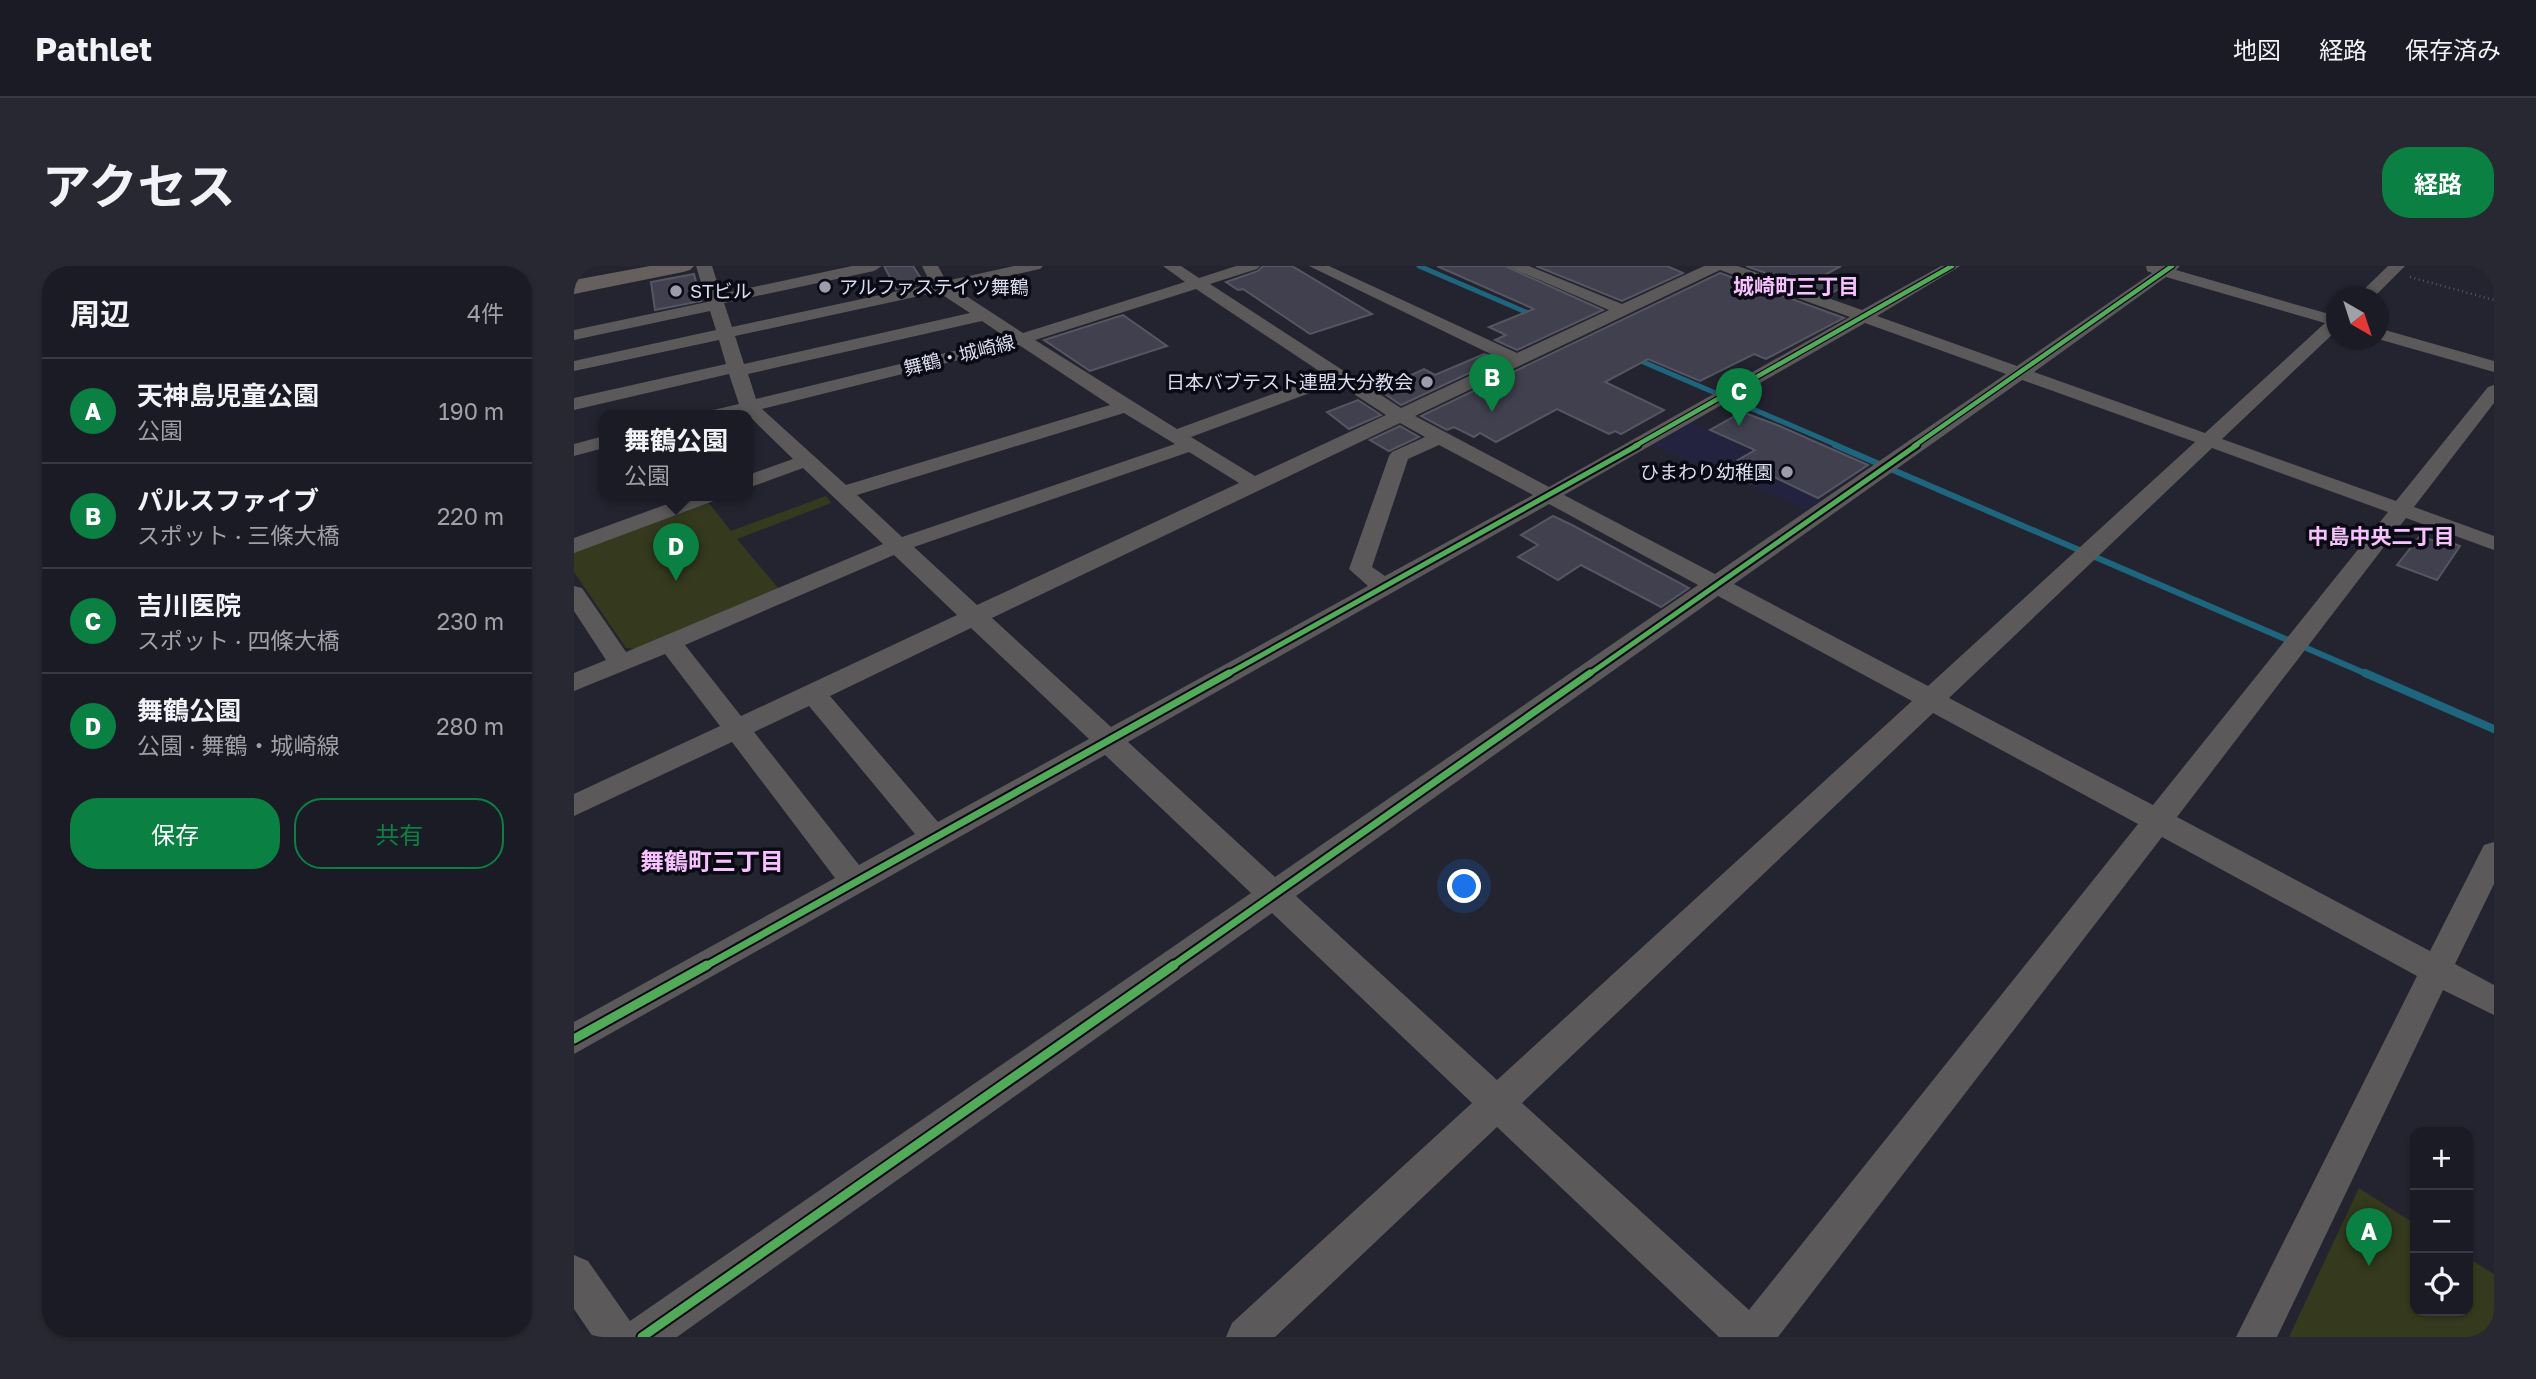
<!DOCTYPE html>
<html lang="ja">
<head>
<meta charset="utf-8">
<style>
	body { margin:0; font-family:"Golos Text","Noto Sans JP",sans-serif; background:#282832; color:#f1f3f6 }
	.controls { position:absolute; right:21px; bottom:21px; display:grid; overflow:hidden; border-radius:14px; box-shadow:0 2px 5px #0004 }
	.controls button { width:63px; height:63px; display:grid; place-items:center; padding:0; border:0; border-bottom:2px solid #393942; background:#1b1b25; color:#f1f3f6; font:35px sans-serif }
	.compass { position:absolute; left:1752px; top:21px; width:63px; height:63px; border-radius:50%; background:#1b1b25; box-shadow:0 2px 5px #0004; rotate:141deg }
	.you { position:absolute; left:891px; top:621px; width:24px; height:24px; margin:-18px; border:5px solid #fff; border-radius:50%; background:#1a73e8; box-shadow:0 0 0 10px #1a73e833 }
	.badge { display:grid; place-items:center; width:46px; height:46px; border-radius:50%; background:#0b8043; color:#fff; font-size:23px; font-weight:700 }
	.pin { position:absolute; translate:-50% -58px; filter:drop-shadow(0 2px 4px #0008) }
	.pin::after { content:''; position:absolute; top:37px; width:24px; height:21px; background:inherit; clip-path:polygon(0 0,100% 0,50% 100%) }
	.popup { position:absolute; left:25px; top:144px; width:154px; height:91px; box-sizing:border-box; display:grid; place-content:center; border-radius:14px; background:#1b1b25; filter:drop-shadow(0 2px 5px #0005); font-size:23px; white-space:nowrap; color:#a0a1a7 }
	.popup b { font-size:26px; color:#f1f3f6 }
	.popup::after { content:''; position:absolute; left:50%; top:100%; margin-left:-14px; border:14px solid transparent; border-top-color:#1b1b25 }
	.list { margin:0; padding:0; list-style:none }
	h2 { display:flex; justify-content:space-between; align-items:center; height:91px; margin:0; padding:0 28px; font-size:30px }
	h2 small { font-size:23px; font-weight:400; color:#a0a1a7 }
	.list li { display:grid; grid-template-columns:46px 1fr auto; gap:21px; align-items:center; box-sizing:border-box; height:105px; padding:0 28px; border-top:2px solid #393942 }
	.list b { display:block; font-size:26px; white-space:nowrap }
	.list p { margin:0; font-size:23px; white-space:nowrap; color:#a0a1a7 }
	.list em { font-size:23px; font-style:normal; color:#a0a1a7 }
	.actions { display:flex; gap:14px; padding:21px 28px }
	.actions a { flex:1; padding:16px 0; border:2px solid #0b8043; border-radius:28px; text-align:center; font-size:24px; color:#0b8043 }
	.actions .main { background:#0b8043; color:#fff }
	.icon { flex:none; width:38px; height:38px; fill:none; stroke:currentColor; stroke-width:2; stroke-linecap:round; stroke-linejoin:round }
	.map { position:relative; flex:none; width:1920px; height:1071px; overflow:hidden; border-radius:28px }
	header { display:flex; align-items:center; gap:42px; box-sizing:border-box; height:98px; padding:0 35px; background:#1b1b25; border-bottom:2px solid #393942 }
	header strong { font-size:33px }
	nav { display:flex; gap:38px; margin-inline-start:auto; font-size:24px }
	.intro { display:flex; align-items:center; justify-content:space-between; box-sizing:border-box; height:168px; padding:0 42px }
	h1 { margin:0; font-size:49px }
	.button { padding:18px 32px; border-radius:28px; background:#0b8043; color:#fff; font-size:24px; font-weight:700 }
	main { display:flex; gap:42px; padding:0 42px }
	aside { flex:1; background:#1b1b25; border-radius:28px; box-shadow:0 2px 5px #0004 }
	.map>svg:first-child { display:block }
</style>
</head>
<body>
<header>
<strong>Pathlet</strong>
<nav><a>地図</a><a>経路</a><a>保存済み</a></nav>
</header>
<div class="intro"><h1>アクセス</h1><a class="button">経路</a></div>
<main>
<aside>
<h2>周辺<small>4件</small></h2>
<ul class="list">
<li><span class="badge">A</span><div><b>天神島児童公園</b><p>公園</p></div><em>190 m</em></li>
<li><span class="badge">B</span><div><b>パルスファイブ</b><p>スポット · 三條大橋</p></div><em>220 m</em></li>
<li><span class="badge">C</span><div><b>吉川医院</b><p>スポット · 四條大橋</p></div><em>230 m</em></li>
<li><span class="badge">D</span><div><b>舞鶴公園</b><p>公園 · 舞鶴・城崎線</p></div><em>280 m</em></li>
</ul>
<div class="actions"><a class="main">保存</a><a>共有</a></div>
</aside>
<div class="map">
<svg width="1920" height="1071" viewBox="0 0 1920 1071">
	<rect width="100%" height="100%" fill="#242431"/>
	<polygon fill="#23233f" points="1118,157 1167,179 1201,158 1297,199 1231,244 1165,213 1159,216 1079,179"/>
	<g fill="#353a1e">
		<polygon points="252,230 257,237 163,273 205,323 63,383 52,382 0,306 0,286 135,237 157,265"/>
		<polygon points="1785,922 1841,958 1841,1045 1894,1045 1894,992 1920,1008 1920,1071 1715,1071"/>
	</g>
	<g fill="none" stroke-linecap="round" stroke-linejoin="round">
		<g stroke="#1e667d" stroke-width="5">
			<polyline points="845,0 961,50"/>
			<polyline points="1060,92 1265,180"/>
		</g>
		<polyline stroke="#1e667d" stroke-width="6" points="1261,179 1795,409"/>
		<polyline stroke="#1e667d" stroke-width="8" points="1791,407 1920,463"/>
	</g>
	<g fill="#40404f" stroke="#555661" stroke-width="2">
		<polygon points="310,0 339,0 350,17 322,23"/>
		<polygon points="689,0 718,0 798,48 736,68 669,23 664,24 652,16 684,5"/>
		<polygon points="863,0 931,0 1029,44 943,84 921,74 932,69 915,61 960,43"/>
		<polygon points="962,0 1093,0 1109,7 1048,35"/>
		<polygon points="1172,0 1267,0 1247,11 1272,19 1254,29"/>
		<polygon points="1146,7 1270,52 1192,93 1180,88 1126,115 1074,93 1031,116 1090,144 1047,168 1041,165 1035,168 983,143 922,176 906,167 900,171 880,161 873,164 847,150"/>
		<polygon points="120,8 127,35 81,44 77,16"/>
		<polygon points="549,49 593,80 516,105 470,74"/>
		<polygon points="910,88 923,94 827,139 805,124 850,103 861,109"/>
		<polygon points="784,134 807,149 775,163 753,146"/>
		<polygon points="1168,146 1203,159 1294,199 1244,232 1164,194 1181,184 1136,164"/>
		<polygon points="826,160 845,171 815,185 796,174"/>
		<polygon points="979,250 998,259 1115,322 1087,341 1007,299 984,314 944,291 964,279 947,269"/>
		<polygon points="1846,270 1864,276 1867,273 1886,280 1863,314 1823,299"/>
	</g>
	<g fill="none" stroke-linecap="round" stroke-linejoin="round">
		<polyline stroke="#575558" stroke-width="2.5" stroke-dasharray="1 3.5" stroke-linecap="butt" points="1836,11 1920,34"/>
		<g fill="#5c595a" fill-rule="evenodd">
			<path d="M122,0H138L147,28L278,0H308L300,5L150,37L158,61L357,18L348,0H364L372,15L440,0H469L466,3L380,22L449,67L611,16L589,0H607L625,12L662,0H686L683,3L636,18L827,142L929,94L735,0H755L943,87L1035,44L933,0H955L1048,38L1130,0H1164L1288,44L1367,0H1386L1303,50L1443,100L1578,7L1573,5L1572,0H1606L1602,4L1762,50V65L1648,173L1822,235L1914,121L1920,119V137L1840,241L1920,270V284L1832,252L1603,551L1856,685L1910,579L1920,576V618L1881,698L1920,719V749L1869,724L1703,1071H1662L1843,710L1588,571L1204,1071H1145L923,861L701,1071H652L658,1057L898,837L698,647L103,1071H19L0,1043V989L14,995L56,1055L677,627L531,489L0,788V756L261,612L158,476L0,550V528L146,460L91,388L0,425V407L32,394L0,345V320L8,322L52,386L309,278L229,202L174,222V209L219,193L174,149H133L135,145L165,138L155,108L0,144V132L152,98L145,74L0,105V95L142,64L136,45L0,74V64L133,36ZM1146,4L1276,51L975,221L841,150ZM1592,11L1751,57L1631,167L1460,106ZM622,23L751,109L603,163L461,74ZM364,26L396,47L170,98L161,70ZM408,55L433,72L182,133L174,108ZM1291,57L1432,108L1141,308L990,229ZM445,79L536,139L272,219L188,143ZM1448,114L1621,176L1354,420L1160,318ZM763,117L812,149L681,210L617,171ZM550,147L601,178L328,271L283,229ZM826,157L851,171L818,186L815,190L775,303L794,320L537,461L418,352ZM865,179L959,229L811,310L798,301L834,193ZM1638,182L1814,246L1579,539L1375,432ZM615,186L665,217L403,339L340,281ZM975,238L1124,319L701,611L554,476ZM320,289L383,349L167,450L111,379ZM1144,330L1338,435L923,814L722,630ZM397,362L515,473L364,556L256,430ZM235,440L341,568L285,599L180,466ZM1359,447L1564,558L1175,1044L948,837Z"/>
			<polygon points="1814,0 1831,0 1799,32 1781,32"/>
			<polygon points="1804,62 1920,95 1920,106 1804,73"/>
			<polygon points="30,170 30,182 0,190 0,178"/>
			<polygon points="118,229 148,229 145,233 0,287 0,272"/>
		</g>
		<polygon fill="#65605e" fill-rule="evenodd" points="76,0 120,0 116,4 109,6 0,28 0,14"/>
		<g stroke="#0a0a15" stroke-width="7">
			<g id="cycleway-far3">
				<polyline points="1061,180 1378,0"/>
				<polyline points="1340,180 1598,0"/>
			</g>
		</g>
		<g stroke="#0a0a15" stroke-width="9">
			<g id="cycleway-far2">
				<polyline points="652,409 1064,179"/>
				<polyline points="1014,409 1343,179"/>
			</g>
		</g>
		<g stroke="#0a0a15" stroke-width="11">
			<g id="cycleway-far1">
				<polyline points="130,701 655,407"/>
				<polyline points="597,701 1016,407"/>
			</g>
		</g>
		<g stroke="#0a0a15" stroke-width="13">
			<g id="cycleway">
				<polyline points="0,773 133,699"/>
				<polyline points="68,1071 600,699"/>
			</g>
		</g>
		<use href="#cycleway-far3" stroke="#51ab58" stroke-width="4.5"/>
		<use href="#cycleway-far2" stroke="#51ab58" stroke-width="5"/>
		<use href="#cycleway-far1" stroke="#51ab58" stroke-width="7"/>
		<use href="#cycleway" stroke="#51ab58" stroke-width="9"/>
	</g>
	<g fill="#9c9cac" stroke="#0a0a15" stroke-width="2.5">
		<circle cx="251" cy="21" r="7"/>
		<circle cx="102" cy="25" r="7"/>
		<circle cx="853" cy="116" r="7"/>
		<circle cx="1213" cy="206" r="7"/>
	</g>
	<g text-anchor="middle" stroke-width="7" stroke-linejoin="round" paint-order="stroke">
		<g font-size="19" fill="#dcddee" stroke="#0a0a15" text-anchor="start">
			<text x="265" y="28">アルファステイツ舞鶴</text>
			<text x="116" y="32">STビル</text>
			<text x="839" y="123" text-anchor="end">日本バブテスト連盟大分教会</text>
			<text x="1199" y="213" text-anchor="end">ひまわり幼稚園</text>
		</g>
		<g font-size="19" fill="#dcddee" stroke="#0a0a15">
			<text transform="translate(385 89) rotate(-14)" y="7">舞鶴・城崎線</text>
		</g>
		<g font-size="21" font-weight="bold" fill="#f7c1fd" stroke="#0a0a15">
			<text x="1222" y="28">城崎町三丁目</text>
			<text x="1807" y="278">中島中央二丁目</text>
		</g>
		<g font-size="24" font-weight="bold" fill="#f7c1fd" stroke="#0a0a15">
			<text x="138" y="604">舞鶴町三丁目</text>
		</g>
	</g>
</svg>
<div class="controls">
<button>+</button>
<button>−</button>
<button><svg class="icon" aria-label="locate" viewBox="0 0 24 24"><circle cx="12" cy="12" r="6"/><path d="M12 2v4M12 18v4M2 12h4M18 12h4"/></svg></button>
</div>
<svg class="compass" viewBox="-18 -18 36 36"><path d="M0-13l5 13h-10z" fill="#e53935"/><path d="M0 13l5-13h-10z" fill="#a0a1a7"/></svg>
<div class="you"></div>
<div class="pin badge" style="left:1795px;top:1000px">A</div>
<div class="pin badge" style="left:918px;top:146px">B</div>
<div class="pin badge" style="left:1165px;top:160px">C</div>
<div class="pin badge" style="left:102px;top:315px">D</div>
<div class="popup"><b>舞鶴公園</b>公園</div>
</div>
</main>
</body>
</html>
